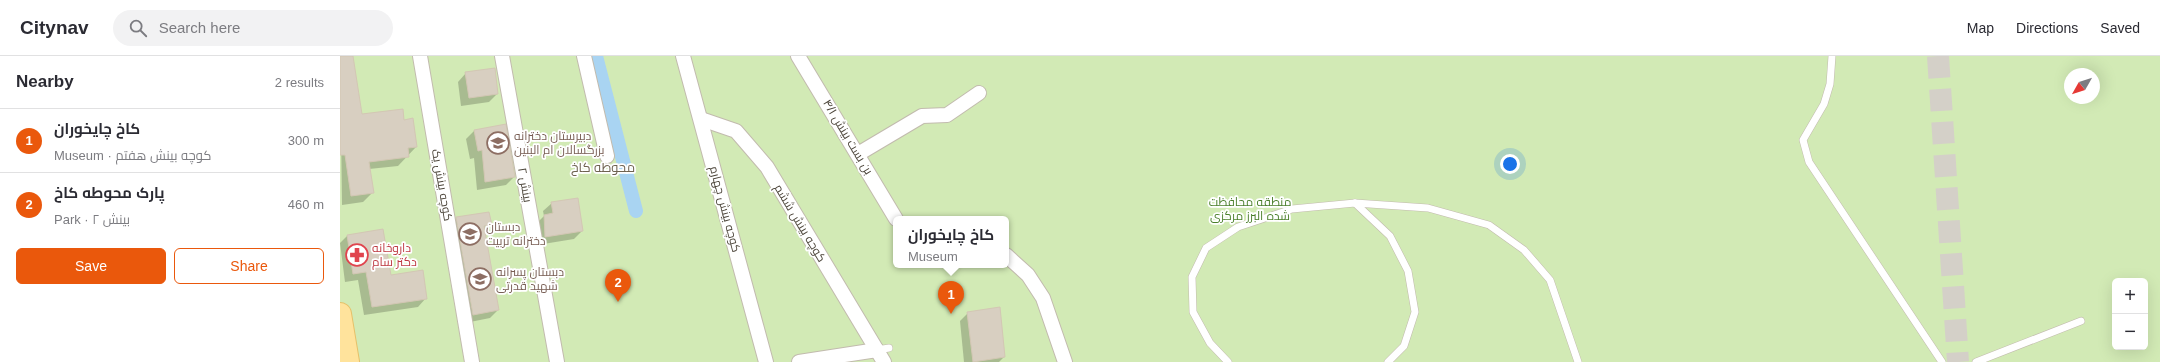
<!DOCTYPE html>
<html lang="en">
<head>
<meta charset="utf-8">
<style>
	body { margin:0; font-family:Helvetica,Cairo,sans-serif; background:#f2f2f3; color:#2b2b33 }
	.controls { position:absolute; right:12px; bottom:12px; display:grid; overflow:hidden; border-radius:6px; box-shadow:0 4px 16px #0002 }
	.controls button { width:36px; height:36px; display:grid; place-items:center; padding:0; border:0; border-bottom:1px solid #e1e1e2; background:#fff; color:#2b2b33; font:20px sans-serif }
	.compass { position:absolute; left:1724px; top:12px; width:36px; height:36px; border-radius:50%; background:#fff; box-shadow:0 4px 16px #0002; rotate:231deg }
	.you { position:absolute; left:1170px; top:108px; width:14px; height:14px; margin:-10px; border:3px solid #fff; border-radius:50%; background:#1a73e8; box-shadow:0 0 0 6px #1a73e833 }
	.badge { display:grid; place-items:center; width:26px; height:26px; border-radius:50%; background:#ea580c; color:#fff; font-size:13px; font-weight:700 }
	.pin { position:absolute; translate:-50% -33px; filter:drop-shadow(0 1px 2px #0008) }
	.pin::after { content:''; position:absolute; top:21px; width:14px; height:12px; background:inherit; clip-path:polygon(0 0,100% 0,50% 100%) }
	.popup { position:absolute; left:553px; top:160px; width:116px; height:52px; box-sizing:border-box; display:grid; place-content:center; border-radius:6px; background:#fff; filter:drop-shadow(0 1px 3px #0005); font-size:13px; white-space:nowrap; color:#7c7c81 }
	.popup b { font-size:15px; color:#2b2b33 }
	.popup::after { content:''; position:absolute; left:50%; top:100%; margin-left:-8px; border:8px solid transparent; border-top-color:#fff }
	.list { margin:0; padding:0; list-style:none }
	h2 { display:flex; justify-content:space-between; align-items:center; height:52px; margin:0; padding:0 16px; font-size:17px }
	h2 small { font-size:13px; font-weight:400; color:#7c7c81 }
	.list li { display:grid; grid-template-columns:26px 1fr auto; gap:12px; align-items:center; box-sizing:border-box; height:64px; padding:0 16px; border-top:1px solid #e1e1e2 }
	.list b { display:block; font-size:15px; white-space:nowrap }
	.list p { margin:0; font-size:13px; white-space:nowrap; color:#7c7c81 }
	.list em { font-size:13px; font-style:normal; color:#7c7c81 }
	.actions { display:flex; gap:8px; padding:12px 16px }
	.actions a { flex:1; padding:9px 0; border:1px solid #ea580c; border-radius:6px; text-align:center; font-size:14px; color:#ea580c }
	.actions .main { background:#ea580c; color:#fff }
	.icon { flex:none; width:22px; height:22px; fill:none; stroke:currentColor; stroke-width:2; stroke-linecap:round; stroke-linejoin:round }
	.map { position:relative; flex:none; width:1820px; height:306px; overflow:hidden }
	header { display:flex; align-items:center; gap:24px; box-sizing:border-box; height:56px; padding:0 20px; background:#fff; border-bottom:1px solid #e1e1e2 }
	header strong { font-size:19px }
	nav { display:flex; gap:22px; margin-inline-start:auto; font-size:14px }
	.search { width:280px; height:36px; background:#f2f2f3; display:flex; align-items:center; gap:10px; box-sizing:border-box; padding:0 14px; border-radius:22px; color:#7c7c81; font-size:15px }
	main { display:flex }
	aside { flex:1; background:#fff }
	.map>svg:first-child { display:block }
</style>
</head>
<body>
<header>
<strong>Citynav</strong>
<div class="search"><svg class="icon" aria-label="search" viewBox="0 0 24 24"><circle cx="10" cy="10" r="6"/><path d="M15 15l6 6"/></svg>Search here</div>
<nav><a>Map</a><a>Directions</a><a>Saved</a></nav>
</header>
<main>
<aside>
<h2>Nearby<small>2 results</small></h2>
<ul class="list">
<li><span class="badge">1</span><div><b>کاخ چایخوران</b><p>Museum · کوچه بینش هفتم</p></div><em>300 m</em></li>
<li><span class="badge">2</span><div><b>پارک محوطه کاخ</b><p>Park · بینش ۲</p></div><em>460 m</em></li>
</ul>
<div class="actions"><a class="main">Save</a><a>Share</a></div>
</aside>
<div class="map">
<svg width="1820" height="306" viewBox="0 0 1820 306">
	<rect width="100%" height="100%" fill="#f6f3ec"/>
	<path fill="#d2eab5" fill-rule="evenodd" d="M0,0H1820V306H0ZM1730,18H1754V42H1730ZM556,163H666V209H556ZM1775,225H1805V291H1775Z"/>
	<g fill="#0003">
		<polygon points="0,0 12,0 21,59 63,65 76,91 58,110 29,113 33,136 23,146 2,149"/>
		<polygon points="126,17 157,38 149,46 121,50 118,26"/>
		<polygon points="134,75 174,121 166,129 137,134 134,102 130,103 126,83"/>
		<polygon points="212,147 242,175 234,183 197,189 196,168 204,160 203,155"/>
		<polygon points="117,162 151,168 144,175 158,254 150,262 125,267 108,171"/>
		<polygon points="43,174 50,220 86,242 78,251 24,259 18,224 5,226 0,187 7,180"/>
		<polygon points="628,257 664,301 659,306 624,306 620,265"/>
	</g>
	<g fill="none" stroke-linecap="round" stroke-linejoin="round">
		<polyline stroke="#a9d4f2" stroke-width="14" points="256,0 296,155"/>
	</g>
	<g fill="#d8cfc1" stroke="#d3c7b4">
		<polygon points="0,0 13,0 22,58 63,53 64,64 73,62 77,91 68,92 69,101 29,106 34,137 11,140 5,99 0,99"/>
		<polygon points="155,12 158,38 129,42 125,16"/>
		<polygon points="166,68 175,121 145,126 142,94 138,95 134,74"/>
		<polygon points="238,142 243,175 205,181 204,159 213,157 211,146"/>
		<polygon points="149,156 152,169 144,170 159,254 133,259 116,161"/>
		<polygon points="43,173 51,219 83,214 87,243 32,251 26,216 13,218 7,179"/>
		<polygon points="660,251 665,301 633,306 627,256"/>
	</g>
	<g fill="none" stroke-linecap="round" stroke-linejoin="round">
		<polyline stroke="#d4d0c8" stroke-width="22" stroke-dasharray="22 11" stroke-linecap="butt" points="1598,0 1618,306"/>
		<g stroke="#c2bbae" stroke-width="8">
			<g id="lane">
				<polyline points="1492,0 1490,28 1484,48 1463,84 1469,106 1602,306"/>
				<polyline points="1015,147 1050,180 1068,215 1075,256 1064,290 1048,306"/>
				<polyline points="537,294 549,292"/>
				<polyline points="888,306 870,287 853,256 852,221 866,192 898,171 952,153 1015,147 1088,152 1149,169 1184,194 1210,224 1238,306"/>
				<polyline points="1636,306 1741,265"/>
			</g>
		</g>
		<g stroke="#c2bbae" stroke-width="16">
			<g id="street">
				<polyline points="80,0 132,306"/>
				<polyline points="162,0 217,306"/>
				<polyline points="244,0 267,100"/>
				<polyline points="343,0 426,306"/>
				<polyline points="458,0 556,163"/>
				<polyline points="361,63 396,75 427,111 544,306"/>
				<polyline points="518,98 582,60 607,59 639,37"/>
				<polyline points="666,199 688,219 703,242 725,306"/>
				<polyline points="459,306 537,294"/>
			</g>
		</g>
		<g stroke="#e6c16a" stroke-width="24">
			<polyline id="primary" points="0,258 8,306"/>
		</g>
		<use href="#lane" stroke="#fff" stroke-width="7"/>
		<use href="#street" stroke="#fff" stroke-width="14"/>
		<use href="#primary" stroke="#ffe39c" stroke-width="22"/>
	</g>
	<defs>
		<g id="school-ring" transform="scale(1.15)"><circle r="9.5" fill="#fff" stroke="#8d6e63" stroke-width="1.5"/><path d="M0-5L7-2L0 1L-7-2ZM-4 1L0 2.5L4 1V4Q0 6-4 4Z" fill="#8d6e63"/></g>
		<g id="pharmacy-ring" transform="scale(1.15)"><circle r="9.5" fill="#fff" stroke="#e0444e" stroke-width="1.5"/><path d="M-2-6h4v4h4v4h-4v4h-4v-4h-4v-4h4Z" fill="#e0444e"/></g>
	</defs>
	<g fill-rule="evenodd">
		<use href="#school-ring" x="158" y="87"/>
		<use href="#school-ring" x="130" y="178"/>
		<use href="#pharmacy-ring" x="17" y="199"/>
		<use href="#school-ring" x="140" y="223"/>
	</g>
	<g text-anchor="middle" stroke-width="3.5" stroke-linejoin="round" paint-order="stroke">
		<g font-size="12" fill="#785e54" stroke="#fff" text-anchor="start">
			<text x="174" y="84">دبیرستان دخترانه<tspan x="174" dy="14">بزرگسالان ام البنین</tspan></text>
			<text x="146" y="175">دبستان<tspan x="146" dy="14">دخترانه تربیت</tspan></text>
			<text x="156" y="220">دبستان پسرانه<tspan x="156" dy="14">شهید قدرتی</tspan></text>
		</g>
		<g font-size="12" fill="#4b4439" stroke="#fff">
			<text transform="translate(508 81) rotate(59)" y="4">بن بست بینش ۴/۱</text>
			<text transform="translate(102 129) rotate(80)" y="4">کوچه بینش یک</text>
			<text transform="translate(185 129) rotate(80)" y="4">بینش ۲</text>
			<text transform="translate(385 153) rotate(75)" y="4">کوچه بینش چهارم</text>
			<text transform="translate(460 167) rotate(59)" y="4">کوچه بینش ششم</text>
		</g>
		<g font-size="12" fill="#4a7f2a" stroke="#fff">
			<text x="910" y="150">منطقه محافظت<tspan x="910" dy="14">شده البرز مرکزی</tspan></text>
		</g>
		<g font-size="12" fill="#be3a42" stroke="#fff" text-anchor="start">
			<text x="32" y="196">داروخانه<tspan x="32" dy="14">دکتر سام</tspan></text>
		</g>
		<g font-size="13" fill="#6e6250" stroke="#fff">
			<text x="263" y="116">محوطه کاخ</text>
		</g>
	</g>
</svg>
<div class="controls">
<button>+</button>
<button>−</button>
</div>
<svg class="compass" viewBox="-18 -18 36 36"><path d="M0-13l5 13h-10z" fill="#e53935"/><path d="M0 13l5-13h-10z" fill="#7c7c81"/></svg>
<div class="you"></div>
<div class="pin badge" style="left:611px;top:258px">1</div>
<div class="popup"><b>کاخ چایخوران</b>Museum</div>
<div class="pin badge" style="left:278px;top:246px">2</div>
</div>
</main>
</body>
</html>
